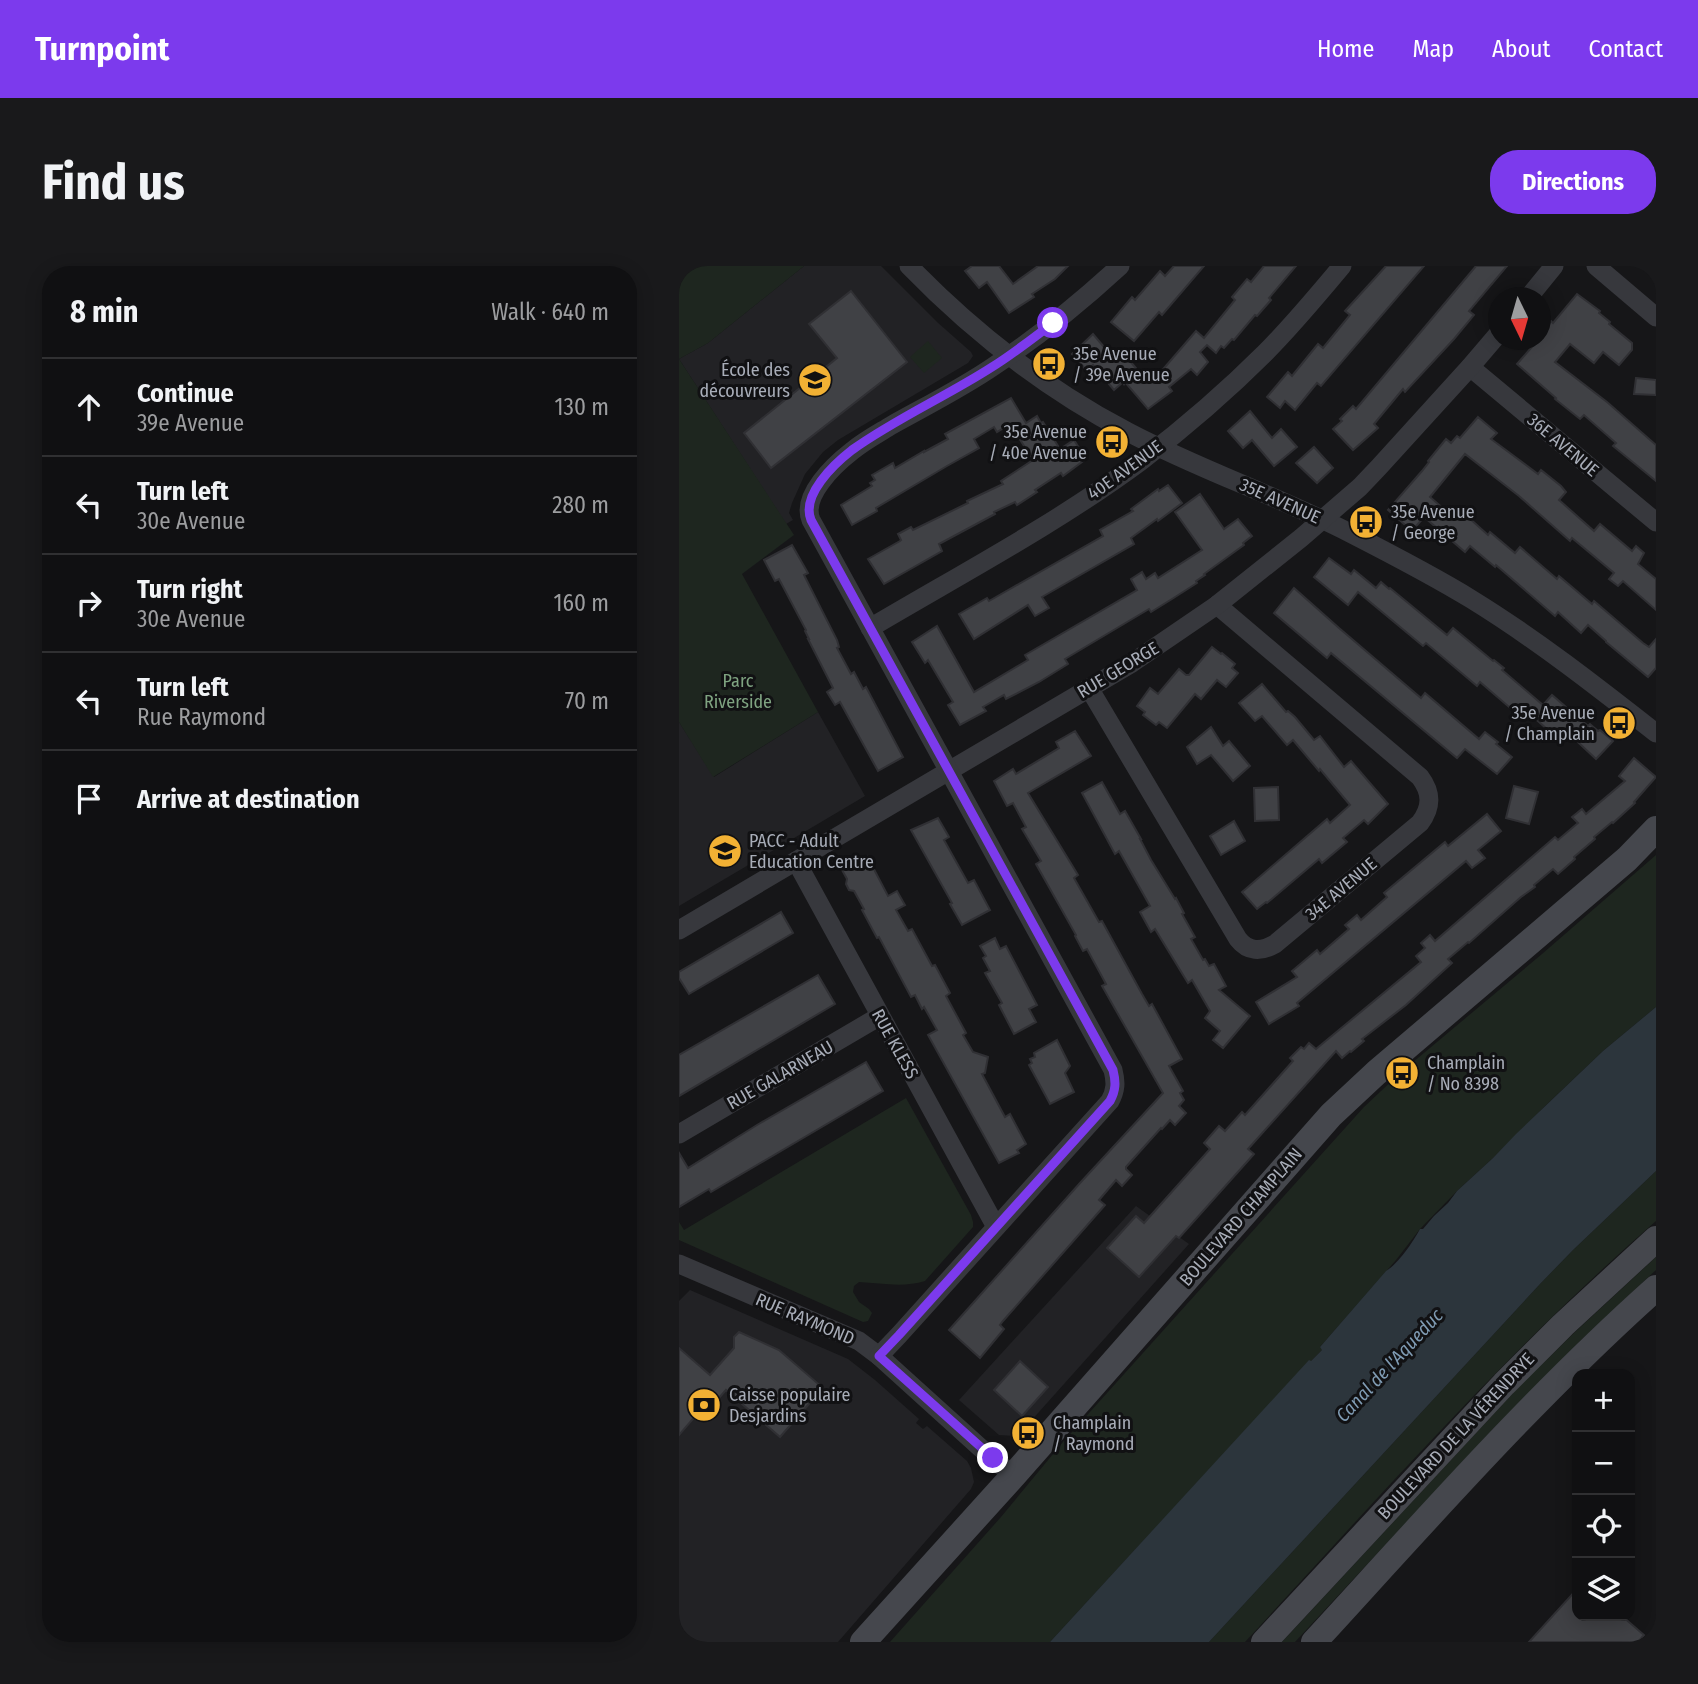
<!DOCTYPE html>
<html lang="en">
<head>
<meta charset="utf-8">
<style>
	body { margin:0; font-family:"Fira Sans Condensed",sans-serif; background:#19191b; color:#f1f3f6 }
	.controls { position:absolute; right:21px; bottom:21px; display:grid; overflow:hidden; border-radius:14px; box-shadow:0 4px 18px #0003 }
	.controls button { width:63px; height:63px; display:grid; place-items:center; padding:0; border:0; border-bottom:2px solid #303032; background:#101012; color:#f1f3f6; font:35px sans-serif }
	.compass { position:absolute; left:809px; top:21px; width:63px; height:63px; border-radius:50%; background:#101012; box-shadow:0 4px 18px #0003; rotate:175deg }
	.stop { position:absolute; width:21px; height:21px; margin:-16px; border:5px solid #7c3aed; border-radius:50%; background:#fff }
	.stop.end { background:#7c3aed; border-color:#fff; box-shadow:0 2px 7px #0008 }
	.list { margin:0; padding:0; list-style:none }
	h2 { display:flex; justify-content:space-between; align-items:center; height:91px; margin:0; padding:0 28px; font-size:30px }
	h2 small { font-size:23px; font-weight:400; color:#9c9d9f }
	.list li { display:grid; grid-template-columns:46px 1fr auto; gap:21px; align-items:center; box-sizing:border-box; height:98px; padding:0 28px; border-top:2px solid #303032 }
	.list b { display:block; font-size:26px; white-space:nowrap }
	.list p { margin:0; font-size:23px; white-space:nowrap; color:#9c9d9f }
	.list em { font-size:23px; font-style:normal; color:#9c9d9f }
	.icon { flex:none; width:38px; height:38px; fill:none; stroke:currentColor; stroke-width:2; stroke-linecap:round; stroke-linejoin:round }
	.map { position:relative; flex:none; width:977px; height:1376px; overflow:hidden; border-radius:28px }
	header { display:flex; align-items:center; gap:42px; box-sizing:border-box; height:98px; padding:0 35px; background:#7c3aed; color:#fff }
	header strong { font-size:33px }
	nav { display:flex; gap:38px; margin-inline-start:auto; font-size:24px }
	.intro { display:flex; align-items:center; justify-content:space-between; box-sizing:border-box; height:168px; padding:0 42px }
	h1 { margin:0; font-size:49px }
	.button { padding:18px 32px; border-radius:28px; background:#7c3aed; color:#fff; font-size:24px; font-weight:700 }
	main { display:flex; gap:42px; padding:0 42px }
	aside { flex:1; background:#101012; border-radius:28px; box-shadow:0 4px 18px #0003 }
	.map>svg:first-child { display:block }
</style>
</head>
<body>
<header>
<strong>Turnpoint</strong>
<nav><a>Home</a><a>Map</a><a>About</a><a>Contact</a></nav>
</header>
<div class="intro"><h1>Find us</h1><a class="button">Directions</a></div>
<main>
<aside>
<h2>8 min<small>Walk · 640 m</small></h2>
<ul class="list">
<li><svg class="icon" aria-label="ahead" viewBox="0 0 24 24"><path d="M12 20V5M6 11l6-6 6 6"/></svg><div><b>Continue</b><p>39e Avenue</p></div><em>130 m</em></li>
<li><svg class="icon" aria-label="left" viewBox="0 0 24 24"><path d="M17 20v-9H6M10 6l-5 5 5 5"/></svg><div><b>Turn left</b><p>30e Avenue</p></div><em>280 m</em></li>
<li><svg class="icon" aria-label="right" viewBox="0 0 24 24"><path d="M7 20v-9h11M14 6l5 5-5 5"/></svg><div><b>Turn right</b><p>30e Avenue</p></div><em>160 m</em></li>
<li><svg class="icon" aria-label="left" viewBox="0 0 24 24"><path d="M17 20v-9H6M10 6l-5 5 5 5"/></svg><div><b>Turn left</b><p>Rue Raymond</p></div><em>70 m</em></li>
<li><svg class="icon" aria-label="arrive" viewBox="0 0 24 24"><path d="M6 21V4h12l-3 4 3 4H6"/></svg><div><b>Arrive at destination</b></div></li>
</ul>
</aside>
<div class="map">
<svg width="977" height="1376" viewBox="0 0 977 1376">
	<rect width="100%" height="100%" fill="#161618"/>
	<g fill="#222225">
		<polygon points="125,0 202,0 258,56 292,86 294,90 289,97 159,174 144,186 126,208 113,237 110,247 114,254 107,258 0,93 29,77"/>
		<polygon points="139,446 186,530 0,640 0,456 35,511"/>
		<polygon points="457,940 510,978 343,1165 336,1170 320,1169 280,1134"/>
		<polygon points="11,1024 169,1093 196,1114 240,1153 237,1157 244,1163 248,1160 288,1195 292,1202 295,1216 292,1223 159,1376 0,1376 0,1035"/>
	</g>
	<g fill="#1e261f">
		<polygon points="0,0 125,0 29,77 0,93 115,269 63,308 139,446 34,511 0,456"/>
		<polygon points="249,75 263,92 245,107 231,91"/>
		<polygon points="977,589 977,741 924,785 865,841 814,892 778,925 741,963 717,994 641,1081 644,1083 631,1096 630,1095 371,1376 211,1376 322,1251 384,1176 685,841 718,810 720,813 735,801 733,797 863,688"/>
		<path d="M227,832L292,949L294,956V961L246,1015C224,1022 202,1017 180,1016L175,1020L174,1026L180,1036L190,1043L193,1047L189,1055L184,1056L0,974V956L5,964Z"/>
		<path d="M977,905V955C829,1084 699,1232 566,1376H530L861,1018L894,984Z"/>
		<polygon points="977,991 977,1004 902,1074 812,1165 616,1376 603,1376 837,1124 895,1067"/>
	</g>
	<path fill="#2c353c" d="M977,741V905L894,984L861,1018L530,1376H371L630,1094L632,1095L643,1084L641,1081L707,1005C719,998 734,976 741,963H744L755,950L769,937L778,925L814,892L837,868L924,785Z"/>
	<g fill="#404145" stroke="#303034" stroke-width="2">
		<polygon points="293,0 320,0 334,18 359,0 389,0 376,13 353,28 355,31 330,47 308,16 300,22 286,5"/>
		<polygon points="495,0 525,0 483,49 480,46 455,75 432,56 453,31 456,34 481,5 486,10"/>
		<polygon points="585,0 617,0 590,32 592,34 578,50 576,49 555,74 553,73 545,82 542,80 537,87 528,79 521,86 529,96 518,109 512,103 490,121 493,125 469,143 446,116 445,118 444,116 435,124 414,99 408,105 393,88 414,68 436,94 444,87 468,115 478,106 480,108 517,65 525,72 556,34 553,31 568,13 572,16"/>
		<polygon points="707,0 745,0 642,120 638,117 616,144 606,135 601,142 588,131 609,106 613,110 639,78 644,82 671,49 666,45"/>
		<polygon points="797,0 828,0 790,45 795,49 775,73 726,126 724,123 695,158 699,162 674,184 654,163 663,155 661,153 674,140 677,143"/>
		<polygon points="172,25 228,96 92,202 65,167 158,92 130,58"/>
		<polygon points="898,28 921,45 920,47 931,56 930,58 953,77 953,84 940,99 924,86 915,97 891,78 876,96 928,136 977,179 977,215 934,180 937,177 905,149 901,153 876,133 877,132 838,98 859,74 862,74 862,68 872,55 874,57"/>
		<polygon points="957,112 977,114 977,129 955,128"/>
		<polygon points="332,132 347,157 358,150 362,157 364,156 381,183 395,174 407,193 384,210 382,207 356,224 358,226 338,239 336,236 315,246 316,248 260,278 263,285 205,318 189,293 221,275 222,274 219,268 232,261 234,264 289,237 288,235 324,218 322,215 354,194 331,158 318,166 315,161 295,173 300,182 268,200 197,242 198,245 173,259 162,239 193,220 191,217 196,214 193,209 214,197 216,202 245,185 245,186 269,173 266,168"/>
		<polygon points="571,145 593,172 602,163 618,181 595,200 573,174 564,182 549,165"/>
		<polygon points="799,151 818,167 812,173 859,208 862,204 882,220 887,226 880,234 915,265 921,258 953,285 957,280 965,287 959,298 977,313 977,344 944,315 939,320 930,313 935,307 893,272 891,275 840,230 786,188 751,231 773,250 779,242 809,269 811,266 836,287 841,281 878,313 880,310 913,338 915,335 964,377 970,381 977,373 977,402 969,411 927,376 927,375 909,359 902,367 879,346 876,350 817,299 816,301 791,280 786,286 745,251 733,265 709,244 743,205 750,196 749,195 767,173 772,177 778,170 781,172"/>
		<polygon points="635,181 654,202 638,217 617,197"/>
		<polygon points="489,219 503,237 479,255 478,253 452,272 455,278 363,331 370,342 356,350 349,339 295,373 280,348 308,332 310,335 424,270 421,264 454,245 452,243 479,223 480,225"/>
		<polygon points="521,228 545,263 559,253 573,270 564,277 565,279 525,308 526,309 517,315 518,317 493,333 472,346 470,343 386,393 389,398 360,416 327,433 325,429 304,441 307,445 281,459 269,439 274,436 249,394 246,397 233,376 258,360 295,426 349,394 346,389 458,324 452,313 463,306 467,313 476,307 479,312 523,284 496,246"/>
		<polygon points="113,279 129,307 125,309 158,374 160,381 158,382 172,408 175,406 184,423 187,421 224,491 199,505 161,436 156,439 148,426 154,422 129,373 130,373 126,365 127,364 100,313 96,315 85,294"/>
		<polygon points="650,292 672,308 675,304 697,322 702,316 710,323 711,322 768,369 774,362 814,395 815,394 825,402 823,404 864,439 873,429 909,460 911,458 919,465 921,464 934,475 917,493 887,465 880,474 850,447 844,453 801,416 798,420 747,377 744,380 679,326 669,339 635,311"/>
		<polygon points="615,322 660,362 742,432 746,427 800,473 806,466 819,476 817,478 833,491 818,508 786,483 778,492 652,387 648,392 595,347"/>
		<polygon points="533,381 542,388 543,387 556,398 553,402 559,407 547,421 538,414 522,433 516,428 488,462 480,456 477,459 464,449 466,446 458,440 471,422 479,428 500,403 507,409 510,409"/>
		<polygon points="583,418 607,446 609,445 616,451 635,474 641,470 665,501 672,495 709,538 689,558 685,554 664,572 668,576 643,597 640,593 588,637 587,636 578,643 563,626 648,553 651,557 671,539 641,503 640,505 614,474 608,479 583,450 576,455 560,437"/>
		<polygon points="532,461 544,480 550,475 571,500 554,515 532,489 518,498 508,481"/>
		<polygon points="396,465 412,490 349,527 399,609 395,612 420,656 423,655 463,728 470,740 473,738 503,793 490,800 504,825 501,827 505,834 500,840 507,847 496,859 491,854 483,863 482,862 447,901 447,903 453,909 443,920 437,914 420,934 426,939 324,1055 321,1059 325,1063 301,1092 270,1064 401,917 484,827 423,720 427,718 408,683 404,685 396,670 397,669 357,598 362,595 343,563 347,561 334,537 328,540 315,515 334,503 337,508 380,482 377,476"/>
		<polygon points="955,492 977,511 955,536 956,537 934,557 933,556 915,571 916,573 895,591 896,593 879,608 874,603 855,619 856,621 842,631 790,677 789,676 769,693 773,697 727,739 683,773 685,775 672,786 671,785 663,792 657,785 569,883 575,888 500,972 497,970 460,1011 428,982 457,950 465,957 531,883 525,877 540,860 546,865 563,846 566,849 614,795 611,792 622,781 625,783 630,777 637,783 742,696 737,690 746,682 742,677 751,669 756,675 876,571 879,574 899,557 893,551 903,543 907,548 946,515 940,510"/>
		<polygon points="423,516 441,548 446,545 462,573 461,573 472,594 496,633 497,632 505,647 503,648 516,671 512,673 524,694 526,693 530,700 535,698 547,720 540,724 571,750 544,782 534,774 541,765 526,752 531,745 513,714 509,717 476,663 472,666 461,646 471,640 440,585 436,588 403,527"/>
		<polygon points="835,520 859,526 850,558 827,552"/>
		<polygon points="599,521 600,554 576,555 575,522"/>
		<polygon points="808,548 822,565 799,584 806,592 793,602 787,595 618,737 620,740 590,758 577,736 618,711 613,705 638,684 641,688 670,663 666,659 678,649 682,654 708,631 705,627 766,576 769,580"/>
		<polygon points="259,552 270,571 265,574 289,617 295,614 311,644 283,659 271,638 273,637 232,564"/>
		<polygon points="555,555 566,575 542,589 531,570"/>
		<polygon points="188,590 209,630 218,625 226,639 217,644 229,665 233,663 253,700 256,699 271,727 267,730 287,767 284,769 294,786 309,791 306,807 303,808 326,851 331,848 347,878 338,884 340,887 320,897 249,769 258,764 245,741 243,743 236,729 232,731 200,671 198,672 183,644 185,643 175,625 170,624 167,618 168,613 163,604"/>
		<polygon points="102,646 114,667 10,728 0,712 0,706"/>
		<polygon points="316,672 321,683 327,680 358,739 350,743 357,756 335,768 320,739 323,737 306,707 311,705 304,692 307,690 301,680"/>
		<polygon points="139,709 156,738 0,830 0,789"/>
		<polygon points="378,774 391,800 386,807 395,826 371,838 350,799 353,797 351,793 356,791 355,787"/>
		<polygon points="187,796 204,825 32,926 30,923 0,941 0,887 9,902 78,859"/>
		<polygon points="60,1066 100,1084 144,1122 101,1171 47,1124 23,1151 19,1147 0,1169 0,1082 31,1109 55,1082 55,1071"/>
		<polygon points="341,1095 369,1121 343,1150 315,1124"/>
		<polygon points="898,1323 898,1350 943,1350 965,1369 959,1376 850,1376"/>
	</g>
	<g fill="none" stroke-linecap="round" stroke-linejoin="round">
		<g stroke="#37383d" stroke-width="19">
			<path d="M230,0C294,66 367,123 449,166C521,204 599,230 671,267C712,288 753,309 792,333C857,373 917,420 977,467"/>
			<polyline points="917,0 977,51"/>
			<polyline points="849,32 875,0"/>
			<polyline points="791,101 977,256"/>
			<path d="M191,362C282,308 377,258 462,195C505,162 547,126 586,87C613,60 638,30 663,0"/>
			<path d="M410,422L559,673C569,686 582,686 596,678L741,557C753,541 753,527 741,511L538,339"/>
			<polyline points="117,595 317,961"/>
			<polyline points="0,664 453,397 538,339 622,272 681,221 700,201 791,101 820,67"/>
			<polyline points="0,868 201,750"/>
			<polyline points="0,998 180,1075 200,1090 316,1195 335,1209"/>
			<path d="M200,1090L220,1069L431,835C437,824 437,816 434,804L132,254C122,230 155,199 173,185C185,175 200,167 213,159C247,140 283,122 315,100C360,70 402,36 441,0"/>
		</g>
		<g stroke="#45474d" stroke-width="26">
			<polyline points="184,1376 335,1209 652,849 697,807 948,593 977,563"/>
			<polyline points="585,1376 825,1118 884,1059 977,973"/>
			<path d="M635,1376C746,1255 855,1131 977,1022"/>
		</g>
	</g>
	<g fill="none" stroke-linecap="round" stroke-linejoin="round">
		<path stroke="#7c3aed" stroke-width="9" d="M314,1192L200,1090L220,1069L431,835C437,824 437,816 434,804L132,254C122,229 155,198 173,184C216,153 268,130 313,101C334,88 354,72 374,57"/>
	</g>
	<defs>
		<g id="bus-disc" transform="scale(1.75)"><circle r="9.5" fill="#f2b134" stroke="#111113"/><path d="M-5-6H5V4H4V6H2V4H-2V6H-4V4H-5ZM-3.5-4V0h7V-4ZM-3.5 1.2v1.5H-2V1.2ZM2 1.2v1.5H3.5V1.2Z" fill="#111"/></g>
		<g id="school-disc" transform="scale(1.75)"><circle r="9.5" fill="#f2b134" stroke="#111113"/><path d="M0-5L7-2L0 1L-7-2ZM-4 1L0 2.5L4 1V4Q0 6-4 4Z" fill="#111"/></g>
		<g id="bank-disc" transform="scale(1.75)"><circle r="9.5" fill="#f2b134" stroke="#111113"/><path d="M-6-4H6V4H-6ZM0-2.3a2.3 2.3 0 1 0 0 4.6a2.3 2.3 0 1 0 0-4.6Z" fill="#111"/></g>
	</defs>
	<g fill-rule="evenodd">
		<use href="#bus-disc" x="370" y="98"/>
		<use href="#school-disc" x="136" y="114"/>
		<use href="#bus-disc" x="433" y="176"/>
		<use href="#bus-disc" x="687" y="256"/>
		<use href="#bus-disc" x="940" y="457"/>
		<use href="#school-disc" x="46" y="585"/>
		<use href="#bus-disc" x="723" y="807"/>
		<use href="#bank-disc" x="25" y="1139"/>
		<use href="#bus-disc" x="349" y="1167"/>
	</g>
	<g text-anchor="middle" stroke-width="6" stroke-linejoin="round" paint-order="stroke">
		<g font-size="18" fill="#a8adb8" stroke="#111113" text-anchor="start">
			<text x="394" y="94">35e Avenue<tspan x="394" dy="21">/ 39e Avenue</tspan></text>
			<text x="111" y="110" text-anchor="end">École des<tspan x="111" dy="21">découvreurs</tspan></text>
			<text x="408" y="172" text-anchor="end">35e Avenue<tspan x="408" dy="21">/ 40e Avenue</tspan></text>
			<text x="712" y="252">35e Avenue<tspan x="712" dy="21">/ George</tspan></text>
			<text x="916" y="453" text-anchor="end">35e Avenue<tspan x="916" dy="21">/ Champlain</tspan></text>
			<text x="70" y="581">PACC - Adult<tspan x="70" dy="21">Education Centre</tspan></text>
			<text x="748" y="803">Champlain<tspan x="748" dy="21">/ No 8398</tspan></text>
			<text x="50" y="1135">Caisse populaire<tspan x="50" dy="21">Desjardins</tspan></text>
			<text x="374" y="1163">Champlain<tspan x="374" dy="21">/ Raymond</tspan></text>
		</g>
		<g font-size="18" fill="#a8adb8" stroke="#111113">
			<text transform="translate(884 179) rotate(40)" y="6">36E AVENUE</text>
			<text transform="translate(446 204) rotate(-36)" y="6">40E AVENUE</text>
			<text transform="translate(601 235) rotate(24)" y="6">35E AVENUE</text>
			<text transform="translate(439 404) rotate(-31)" y="6">RUE GEORGE</text>
			<text transform="translate(662 623) rotate(-40)" y="6">34E AVENUE</text>
			<text transform="translate(216 778) rotate(61)" y="6">RUE KLESS</text>
			<text transform="translate(101 809) rotate(-30)" y="6">RUE GALARNEAU</text>
			<text transform="translate(562 951) rotate(-49)" y="6">BOULEVARD CHAMPLAIN</text>
			<text transform="translate(126 1053) rotate(23)" y="6">RUE RAYMOND</text>
			<text transform="translate(777 1170) rotate(-47)" y="6">BOULEVARD DE LA VÉRENDRYE</text>
		</g>
		<g font-size="18" fill="#7fa381" stroke="#111113">
			<text x="59" y="421">Parc<tspan x="59" dy="21">Riverside</tspan></text>
		</g>
		<g font-size="19" font-style="italic" fill="#7f9bb3" stroke="#111113">
			<text transform="translate(710 1099) rotate(-47)" y="7">Canal de l'Aqueduc</text>
		</g>
	</g>
</svg>
<div class="controls">
<button>+</button>
<button>−</button>
<button><svg class="icon" aria-label="locate" viewBox="0 0 24 24"><circle cx="12" cy="12" r="6"/><path d="M12 2v4M12 18v4M2 12h4M18 12h4"/></svg></button>
<button><svg class="icon" aria-label="layers" viewBox="0 0 24 24"><path d="M12 4l9 5-9 5-9-5zM3 14l9 5 9-5"/></svg></button>
</div>
<svg class="compass" viewBox="-18 -18 36 36"><path d="M0-13l5 13h-10z" fill="#e53935"/><path d="M0 13l5-13h-10z" fill="#9c9d9f"/></svg>
<div class="stop" style="left:374px;top:57px"></div>
<div class="stop end" style="left:314px;top:1192px"></div>
</div>
</main>
</body>
</html>
